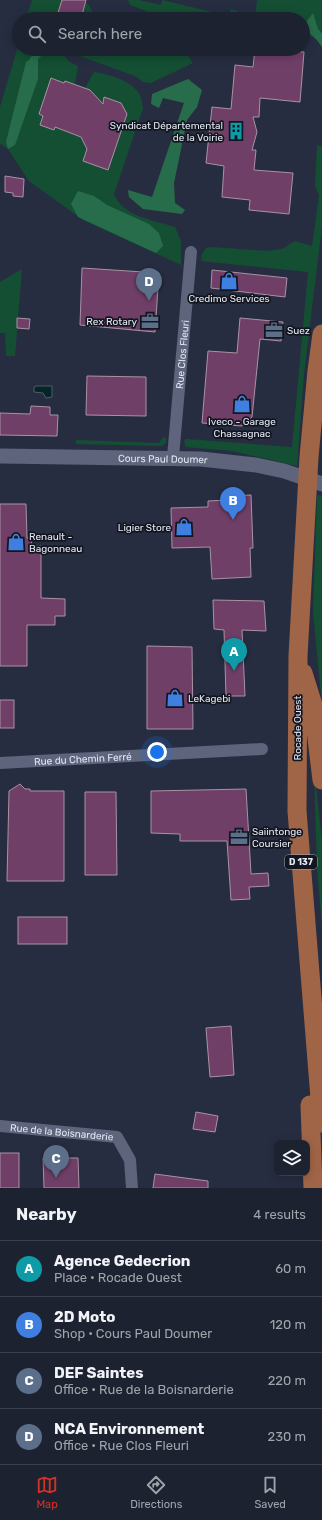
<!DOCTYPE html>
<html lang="en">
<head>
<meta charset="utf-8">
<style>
	body { margin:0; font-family:Rubik,sans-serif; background:#252a39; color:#f1f3f6 }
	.controls { position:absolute; right:12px; bottom:12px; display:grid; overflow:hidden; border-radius:8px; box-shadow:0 2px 10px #0003 }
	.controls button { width:36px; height:36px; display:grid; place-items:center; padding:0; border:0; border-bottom:1px solid #3b3f4d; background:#1d2231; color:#f1f3f6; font:20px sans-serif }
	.you { position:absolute; left:157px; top:752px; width:14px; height:14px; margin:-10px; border:3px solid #fff; border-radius:50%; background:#1a73e8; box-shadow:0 0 0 6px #1a73e833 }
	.badge { display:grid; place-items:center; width:26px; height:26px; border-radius:50%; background:#d93025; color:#fff; font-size:13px; font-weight:700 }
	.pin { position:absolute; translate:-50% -33px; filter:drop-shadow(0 1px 2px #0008) }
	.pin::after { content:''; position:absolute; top:21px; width:14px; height:12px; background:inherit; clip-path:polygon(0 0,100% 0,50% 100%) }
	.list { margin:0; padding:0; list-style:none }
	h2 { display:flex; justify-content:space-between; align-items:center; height:52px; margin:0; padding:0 16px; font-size:17px }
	h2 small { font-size:13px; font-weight:400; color:#a0a4ab }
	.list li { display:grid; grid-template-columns:26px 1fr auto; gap:12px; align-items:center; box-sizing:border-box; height:56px; padding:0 16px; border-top:1px solid #3b3f4d }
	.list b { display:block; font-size:15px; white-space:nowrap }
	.list p { margin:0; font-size:13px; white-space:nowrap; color:#a0a4ab }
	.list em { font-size:13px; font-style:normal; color:#a0a4ab }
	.icon { flex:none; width:22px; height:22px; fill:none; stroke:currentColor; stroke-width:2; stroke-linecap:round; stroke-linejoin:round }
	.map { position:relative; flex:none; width:322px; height:1188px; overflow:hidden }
	.search { position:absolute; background:#1d2231; box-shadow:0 2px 10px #0003; left:12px; right:12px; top:12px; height:44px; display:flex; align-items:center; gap:10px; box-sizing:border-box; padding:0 14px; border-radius:22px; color:#a0a4ab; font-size:15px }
	.sheet { height:276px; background:#1d2231 }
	nav { display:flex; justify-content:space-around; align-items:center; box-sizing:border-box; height:56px; border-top:1px solid #3b3f4d; background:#1d2231; font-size:11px; color:#a0a4ab }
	nav a { display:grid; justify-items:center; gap:2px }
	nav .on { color:#d93025 }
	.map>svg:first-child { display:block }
</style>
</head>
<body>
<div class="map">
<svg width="322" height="1188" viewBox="0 0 322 1188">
	<rect width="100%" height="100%" fill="#272d41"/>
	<g fill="#144f34">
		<polygon points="32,0 62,0 56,19 26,19"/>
		<polygon points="128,0 139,0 161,5 162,0 229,16 231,9 238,11 239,19 167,19 130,5"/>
		<polygon points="257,0 322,0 322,47 317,40 303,30 303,19 255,19"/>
		<polygon points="86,3 88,4 97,19 81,19"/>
		<path d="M19,43V49H63C63,59 70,62 78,66L75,85L85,88L94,72C110,75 128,79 139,93C142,97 142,104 143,108L114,194C123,217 154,220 175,227L181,241V265L83,220L29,181L8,149L0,144V107Z"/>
		<path d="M73,49H145C158,56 172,55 185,52L193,63L151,83L143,82L135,76L74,54Z"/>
		<polygon points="317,145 322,147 322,226 304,374 297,466 232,451 186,447 184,441 186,439 292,447 308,272 201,261 202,254 206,248 213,247 267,251 282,249 295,241 312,246 319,195 315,186"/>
		<polygon points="22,269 15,356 6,356 5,333 0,333 0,282"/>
		<polygon points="163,437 166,438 166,443 162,446 76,444 76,440 159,443"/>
		<polygon points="317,495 322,496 322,706 313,612"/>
		<polygon points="314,769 322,841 322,927 317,868"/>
	</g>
	<g fill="#276d4b">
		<polygon points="313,13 318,29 322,34 322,47 317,40 306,30 307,21"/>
		<polygon points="36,49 49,49 38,59 38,79 15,145 8,149 6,142 26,62 29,60"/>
		<polygon points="188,79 202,90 197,107 187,120 174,183 175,203 185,210 182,214 143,209 129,197 128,190 152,197 184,103 163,98 159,108 151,104 152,94"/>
		<polygon points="78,191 94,196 107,205 149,224 159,233 163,246 156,253 78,217 71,204"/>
	</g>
	<polygon fill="#062429" stroke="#485f66" points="36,386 52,386 52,397 46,398 43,393 34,392 34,387"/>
	<g fill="#703f68" stroke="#a992a4">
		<polygon points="62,0 86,0 81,19 56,19"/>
		<polygon points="255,49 304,52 300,102 260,98 259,117 253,117 257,132 252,150 256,150 254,170 293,173 289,214 249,210 250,200 222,197 224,166 206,163 212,107 231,109 235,65 253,67"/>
		<polygon points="51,78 64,83 65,81 90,90 103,104 104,97 121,103 127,114 108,170 83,161 87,149 81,137 55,127 54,130 40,125 43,116 39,114"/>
		<polygon points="5,176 24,179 23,197 13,196 13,193 5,192"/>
		<polygon points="82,268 159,273 155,332 80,325"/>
		<polygon points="212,270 287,278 285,297 211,288"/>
		<polygon points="17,318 30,319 29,329 17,328"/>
		<polygon points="240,318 283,322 281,341 260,339 252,417 242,426 202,423 208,351 237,353"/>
		<polygon points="87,376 146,377 146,416 86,415"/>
		<polygon points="31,406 50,407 50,415 58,415 57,436 0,435 0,413 30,414"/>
		<polygon points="251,495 253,548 250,548 251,577 212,579 210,547 172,548 171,508 208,507 208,501 228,500 228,496"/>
		<polygon points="0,504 26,504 27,538 31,538 32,546 41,546 41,598 65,599 65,616 55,616 55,625 27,625 27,666 0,666"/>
		<polygon points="213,600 264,601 266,631 242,630 245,696 226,696 224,630 214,629"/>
		<polygon points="147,646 192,647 193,729 147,729"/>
		<rect x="0" y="700" width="14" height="28"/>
		<polygon points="20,784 25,789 30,789 30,791 64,791 64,881 7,881 9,791"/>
		<polygon points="246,789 251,874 268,873 269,886 249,887 250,899 231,900 227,841 180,841 180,834 151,833 151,791"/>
		<polygon points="85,792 116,792 117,875 85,875"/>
		<rect x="18" y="917" width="49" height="27"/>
		<polygon points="231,1026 234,1075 210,1077 206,1028"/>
		<polygon points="196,1112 218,1116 215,1132 193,1129"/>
		<rect x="0" y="1153" width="19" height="35"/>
		<polygon points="43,1158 78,1158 79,1188 44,1188"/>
		<polygon points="155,1174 208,1181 208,1188 153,1188"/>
	</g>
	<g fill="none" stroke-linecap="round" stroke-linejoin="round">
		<g stroke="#5d647b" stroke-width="12">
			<path id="s1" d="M173,457L191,252"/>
			<path id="s2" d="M0,763L262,749"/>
			<path id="s3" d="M0,1126L117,1137L130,1160L132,1188"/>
		</g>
		<path stroke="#5d647b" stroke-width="15" id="s4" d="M0,456L201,459L256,465L284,471L322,484"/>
		<g stroke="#a06547" stroke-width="19">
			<polyline points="322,334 317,371 309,457 298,656 297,811 322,1123"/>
			<polyline points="303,673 313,705 322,780"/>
			<polyline points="310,1105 313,1188"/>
		</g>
	</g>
	<defs>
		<g id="building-bare" transform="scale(1.38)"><path d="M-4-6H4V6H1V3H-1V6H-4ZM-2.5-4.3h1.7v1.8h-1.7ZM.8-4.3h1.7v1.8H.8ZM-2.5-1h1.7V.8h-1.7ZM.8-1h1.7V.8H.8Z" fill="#0f9aa8" stroke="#13161f" stroke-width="2.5" paint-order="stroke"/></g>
		<g id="shop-bare" transform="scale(1.38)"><path d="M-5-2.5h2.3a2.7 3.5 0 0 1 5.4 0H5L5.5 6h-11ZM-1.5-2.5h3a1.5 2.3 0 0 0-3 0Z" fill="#3f7fe0" stroke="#13161f" stroke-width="2.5" paint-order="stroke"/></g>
		<g id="office-bare" transform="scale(1.38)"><path d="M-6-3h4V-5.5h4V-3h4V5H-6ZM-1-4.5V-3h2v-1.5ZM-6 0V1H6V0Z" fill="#5c6f8a" stroke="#13161f" stroke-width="2.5" paint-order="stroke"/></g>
	</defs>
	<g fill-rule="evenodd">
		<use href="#building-bare" x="236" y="131"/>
		<use href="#shop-bare" x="229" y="281"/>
		<use href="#office-bare" x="150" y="321"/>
		<use href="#office-bare" x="274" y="330"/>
		<use href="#shop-bare" x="242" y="404"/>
		<use href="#shop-bare" x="184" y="527"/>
		<use href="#shop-bare" x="16" y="542"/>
		<use href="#shop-bare" x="175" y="698"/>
		<use href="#office-bare" x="239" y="837"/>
	</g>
	<g text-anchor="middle" stroke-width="3.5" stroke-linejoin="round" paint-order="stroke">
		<rect fill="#13161f" stroke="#a5a9b5" stroke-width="1" x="285" y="855" width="32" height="14" rx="3"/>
		<g font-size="9" font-weight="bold" fill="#e3e8f5">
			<text x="301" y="865">D 137</text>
		</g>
		<g font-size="10" fill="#e3e8f5" stroke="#13161f" text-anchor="start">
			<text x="223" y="129" text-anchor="end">Syndicat Départemental<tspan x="223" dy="12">de la Voirie</tspan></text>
			<text x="229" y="302" text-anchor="middle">Credimo Services</text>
			<text x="137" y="325" text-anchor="end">Rex Rotary</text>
			<text x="287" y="334">Suez</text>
			<text x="242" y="425" text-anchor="middle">Iveco - Garage<tspan x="242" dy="12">Chassagnac</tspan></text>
			<text x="171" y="531" text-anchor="end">Ligier Store</text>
			<text x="29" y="540">Renault -<tspan x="29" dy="12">Bagonneau</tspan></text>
			<text x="188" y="702">LeKagebi</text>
			<text x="252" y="835">Saiintonge<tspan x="252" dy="12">Coursier</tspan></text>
		</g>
		<g font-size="10" fill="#e3e8f5" stroke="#13161f">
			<text dy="4" stroke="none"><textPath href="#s1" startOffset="103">Rue Clos Fleuri</textPath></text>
			<text dy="4" stroke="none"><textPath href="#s4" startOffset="163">Cours Paul Doumer</textPath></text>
			<text transform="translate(297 728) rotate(-90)" y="4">Rocade Ouest</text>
			<text dy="4" stroke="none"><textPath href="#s2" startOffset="83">Rue du Chemin Ferré</textPath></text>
			<text dy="4" stroke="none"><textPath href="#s3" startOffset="62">Rue de la Boisnarderie</textPath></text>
		</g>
	</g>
</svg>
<div class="controls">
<button><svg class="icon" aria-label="layers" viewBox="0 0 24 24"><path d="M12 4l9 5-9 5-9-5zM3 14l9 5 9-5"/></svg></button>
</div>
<div class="you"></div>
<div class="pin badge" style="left:234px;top:671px;background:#0f9aa8">A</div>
<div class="pin badge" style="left:233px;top:520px;background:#3f7fe0">B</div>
<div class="pin badge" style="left:56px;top:1178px;background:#5c6f8a">C</div>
<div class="pin badge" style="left:149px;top:301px;background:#5c6f8a">D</div>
<div class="search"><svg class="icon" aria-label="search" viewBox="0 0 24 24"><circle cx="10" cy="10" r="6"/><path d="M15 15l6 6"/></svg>Search here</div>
</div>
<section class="sheet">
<h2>Nearby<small>4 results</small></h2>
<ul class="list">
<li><span class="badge" style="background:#0f9aa8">A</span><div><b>Agence Gedecrion</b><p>Place · Rocade Ouest</p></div><em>60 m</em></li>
<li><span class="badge" style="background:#3f7fe0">B</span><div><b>2D Moto</b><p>Shop · Cours Paul Doumer</p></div><em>120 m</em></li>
<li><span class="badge" style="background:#5c6f8a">C</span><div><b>DEF Saintes</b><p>Office · Rue de la Boisnarderie</p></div><em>220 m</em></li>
<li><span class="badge" style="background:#5c6f8a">D</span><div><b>NCA Environnement</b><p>Office · Rue Clos Fleuri</p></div><em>230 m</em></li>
</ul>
</section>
<nav>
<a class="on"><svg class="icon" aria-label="map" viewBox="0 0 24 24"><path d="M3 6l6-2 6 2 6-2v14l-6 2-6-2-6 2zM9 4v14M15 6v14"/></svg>Map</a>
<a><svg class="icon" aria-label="directions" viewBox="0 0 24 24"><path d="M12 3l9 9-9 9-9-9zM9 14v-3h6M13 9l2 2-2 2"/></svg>Directions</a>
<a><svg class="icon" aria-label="saved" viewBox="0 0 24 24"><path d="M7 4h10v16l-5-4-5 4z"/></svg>Saved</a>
</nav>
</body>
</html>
